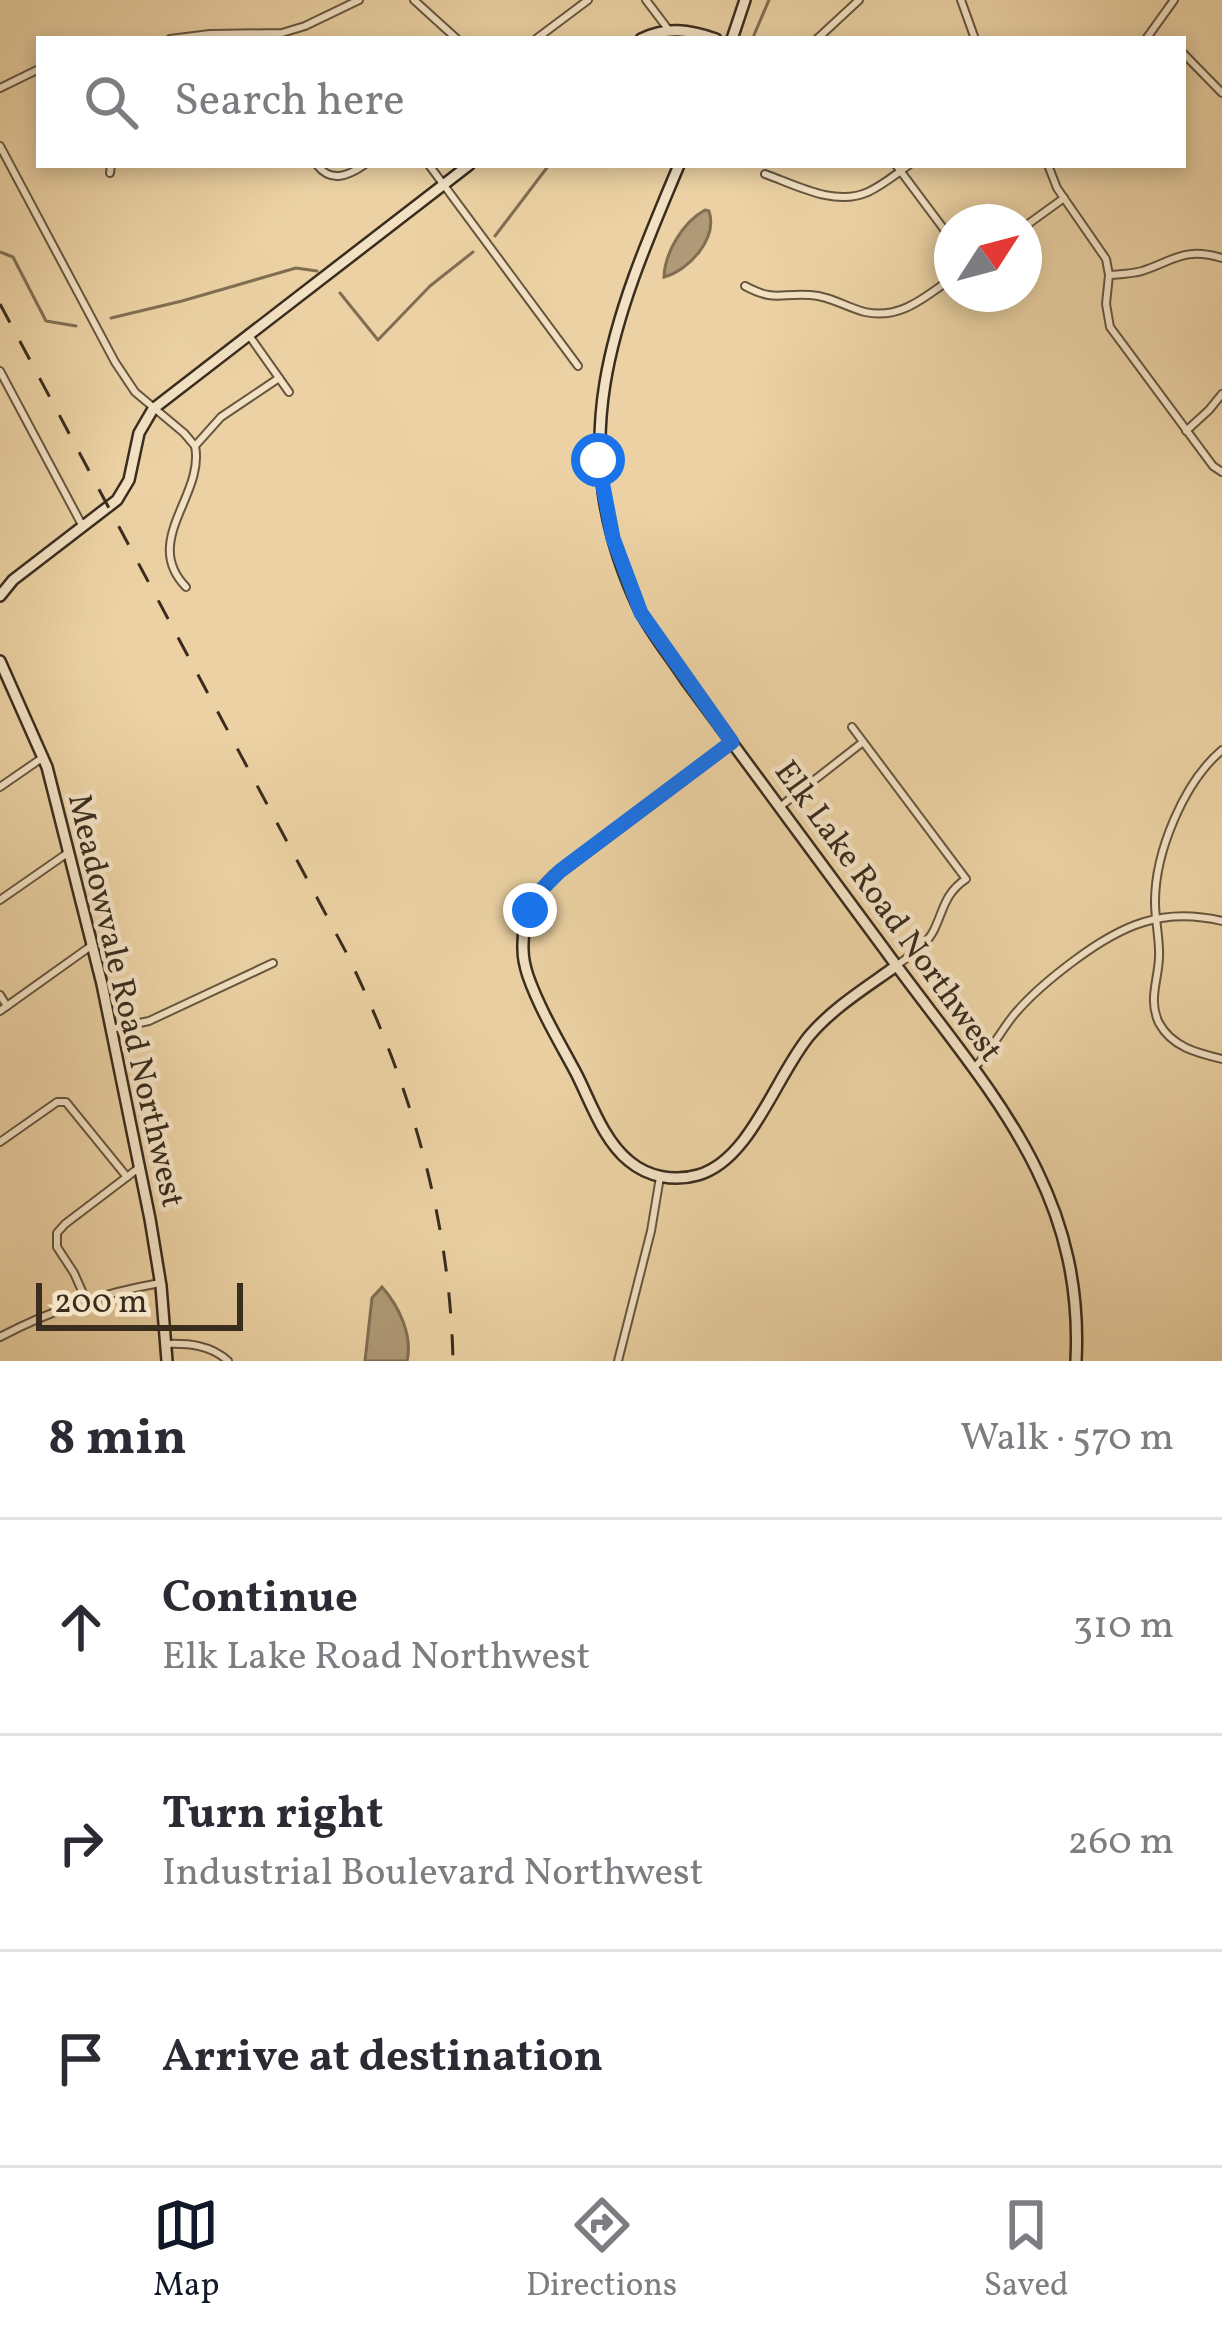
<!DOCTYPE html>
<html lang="en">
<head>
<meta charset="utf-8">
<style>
	body { margin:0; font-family:Vollkorn,serif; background:#f2f2f3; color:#2b2b33 }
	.compass { position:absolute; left:934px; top:204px; width:108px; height:108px; border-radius:50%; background:#fff; box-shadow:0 6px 18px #0003; rotate:54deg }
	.scale { position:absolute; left:36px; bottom:30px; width:207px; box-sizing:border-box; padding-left:12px; border:6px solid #3a2d1e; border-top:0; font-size:33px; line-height:42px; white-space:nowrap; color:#3a2d1e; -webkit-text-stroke:9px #f2e1c3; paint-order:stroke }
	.stop { position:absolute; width:36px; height:36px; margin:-27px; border:9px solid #1a73e8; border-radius:50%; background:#fff }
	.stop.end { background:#1a73e8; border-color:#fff; box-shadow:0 3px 12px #0008 }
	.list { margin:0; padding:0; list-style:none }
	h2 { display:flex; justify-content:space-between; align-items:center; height:156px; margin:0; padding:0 48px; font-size:51px }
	h2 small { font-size:39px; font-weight:400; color:#7c7c81 }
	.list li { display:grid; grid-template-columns:78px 1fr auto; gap:36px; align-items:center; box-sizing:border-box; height:216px; padding:0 48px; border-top:3px solid #e1e1e2 }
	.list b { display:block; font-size:45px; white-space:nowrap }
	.list p { margin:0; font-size:39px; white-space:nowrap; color:#7c7c81 }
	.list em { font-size:39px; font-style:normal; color:#7c7c81 }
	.icon { flex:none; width:66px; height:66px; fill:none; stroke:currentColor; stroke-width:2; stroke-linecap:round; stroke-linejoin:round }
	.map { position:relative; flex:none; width:1222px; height:1361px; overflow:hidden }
	.search { position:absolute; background:#fff; box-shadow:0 6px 18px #0003; left:36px; right:36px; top:36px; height:132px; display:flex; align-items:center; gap:30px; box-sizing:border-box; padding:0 42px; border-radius:0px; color:#7c7c81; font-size:45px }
	.sheet { height:804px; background:#fff }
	nav { display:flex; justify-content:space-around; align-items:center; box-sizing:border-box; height:168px; border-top:3px solid #e1e1e2; background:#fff; font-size:33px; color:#7c7c81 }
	nav a { display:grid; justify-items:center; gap:6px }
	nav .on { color:#111827 }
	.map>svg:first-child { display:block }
</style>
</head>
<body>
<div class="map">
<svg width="1222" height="1361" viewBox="0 0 1222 1361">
	<rect width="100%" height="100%" fill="#ebd1a3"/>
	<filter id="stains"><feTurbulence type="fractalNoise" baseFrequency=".00167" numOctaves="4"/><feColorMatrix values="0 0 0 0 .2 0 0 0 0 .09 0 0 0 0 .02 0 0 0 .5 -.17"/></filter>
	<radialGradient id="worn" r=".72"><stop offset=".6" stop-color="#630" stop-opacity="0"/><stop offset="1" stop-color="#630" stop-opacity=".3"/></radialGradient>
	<g fill="#af9976" stroke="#806e53" stroke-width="3">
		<path d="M705,210L709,211C718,239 689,270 664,277C665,252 683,222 705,210Z"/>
		<path d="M382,1287C399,1306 413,1336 407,1361H365L372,1298Z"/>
	</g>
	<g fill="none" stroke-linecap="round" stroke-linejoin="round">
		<g stroke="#806e53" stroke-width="3">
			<polyline points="754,35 769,0"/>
			<polyline points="495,236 549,165"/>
			<polyline points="0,252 13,257 46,321 76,326"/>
			<polyline points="340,293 378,340 430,286 473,252"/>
			<polyline points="111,318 182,301 296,268 317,271"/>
		</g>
		<g stroke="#66563f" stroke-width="10">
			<g id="street">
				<polyline points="414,0 457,39"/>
				<polyline points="646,0 668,29"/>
				<polyline points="961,0 975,39"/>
				<polyline points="170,39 210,34 282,33 305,26 359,0"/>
				<polyline points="536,39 588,0"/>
				<polyline points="817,39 859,0"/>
				<polyline points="1146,39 1174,0"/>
				<polyline points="1183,53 1222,93"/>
				<polyline points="0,88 39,69"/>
				<polyline points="0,146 115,362 135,392 184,433 195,446"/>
				<path d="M317,165C331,183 348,176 364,165"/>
				<polyline points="429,165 578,366"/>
				<polyline points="896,165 952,240"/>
				<polyline points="1048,165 1057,188 1106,259 1109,275 1106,304 1110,327 1213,466 1222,472"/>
				<polyline points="110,173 111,165"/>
				<path d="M765,174C796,185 835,207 868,192C883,185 896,174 909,165"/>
				<polyline points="1024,227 1064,198"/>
				<path d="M1110,275C1121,274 1131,274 1142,271C1175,260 1184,247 1222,258"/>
				<path d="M745,286C775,302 779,293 810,295C830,296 846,307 865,312C900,320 925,297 952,278"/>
				<polyline points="248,334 289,392"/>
				<polyline points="0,371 82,525"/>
				<polyline points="1186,431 1209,410 1222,394"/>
				<path d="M186,587C141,541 205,495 195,446L221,417L279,378"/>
				<path d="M852,727L966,879C945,893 944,909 934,930C926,946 909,956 896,966"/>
				<path d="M1222,750C1184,782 1155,852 1155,902C1155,921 1160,939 1159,958C1158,981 1148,1000 1159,1023C1172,1047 1197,1053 1222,1059"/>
				<polyline points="0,787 42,758"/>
				<polyline points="781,806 863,742"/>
				<polyline points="0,900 69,852"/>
				<polyline points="0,995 7,1006"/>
				<polyline points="0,1011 91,946"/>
				<polyline points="111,1029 149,1021 273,963"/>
				<path d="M974,1068C990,1052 999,1034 1013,1016C1031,994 1052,977 1075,960C1122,925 1162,907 1222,921"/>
				<polyline points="0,1142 57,1102 66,1102 127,1177"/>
				<polyline points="86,1300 74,1273 57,1247 57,1233 65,1224 140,1167"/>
				<path d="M0,1337C51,1310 103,1293 160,1283"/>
				<path d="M166,1344C188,1343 211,1345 228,1361"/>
				<polyline points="618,1361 651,1231 660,1177"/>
			</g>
		</g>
		<g stroke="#3a2d1e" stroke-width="14">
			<g id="secondary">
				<path d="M641,39C667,26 690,30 716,39"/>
				<polyline points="732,39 745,0"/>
				<path d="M679,165C613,321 561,443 639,609C651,633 670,656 685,679C752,769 818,860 885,950C982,1084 1085,1183 1076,1361"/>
				<polyline points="0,596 13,580 117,500 129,480 139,433 153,409 469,165"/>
				<polyline points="0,661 47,767 102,984 150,1219 161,1286 167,1361"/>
				<path d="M732,742L554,876C534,895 522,920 523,949C523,958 525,967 528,976C540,1010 560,1043 577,1075C591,1103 604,1141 629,1161C648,1177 674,1182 698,1175C751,1160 776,1075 810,1035C834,1007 867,987 896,966"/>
			</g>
		</g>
		<use href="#street" stroke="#f2e1c3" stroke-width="6"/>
		<use href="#secondary" stroke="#f2e1c3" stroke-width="9"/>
		<path stroke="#3a2d1e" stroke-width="3" stroke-dasharray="21 21" stroke-linecap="butt" d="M0,304L347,954C410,1083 450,1217 453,1361"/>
	</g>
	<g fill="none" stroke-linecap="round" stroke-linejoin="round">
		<polyline stroke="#1a73e8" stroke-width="15" points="530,910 541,890 560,871 732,742 641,613 613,538 598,460"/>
	</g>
	<g text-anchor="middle" stroke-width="9" stroke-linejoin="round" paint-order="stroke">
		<g font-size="33" fill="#3a2d1e" stroke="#f2e1c3">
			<text transform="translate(890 910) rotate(54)" y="12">Elk Lake Road Northwest</text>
			<text transform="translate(128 1000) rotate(77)" y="12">Meadowvale Road Northwest</text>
		</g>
	</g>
	<rect width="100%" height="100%" filter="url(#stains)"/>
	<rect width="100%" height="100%" fill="url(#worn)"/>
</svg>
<svg class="compass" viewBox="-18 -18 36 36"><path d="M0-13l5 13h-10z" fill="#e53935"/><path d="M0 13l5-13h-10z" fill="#7c7c81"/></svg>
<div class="scale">200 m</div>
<div class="stop" style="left:598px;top:460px"></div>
<div class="stop end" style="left:530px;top:910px"></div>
<div class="search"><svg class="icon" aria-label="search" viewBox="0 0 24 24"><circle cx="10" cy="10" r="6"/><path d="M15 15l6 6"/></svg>Search here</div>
</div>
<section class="sheet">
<h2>8 min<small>Walk · 570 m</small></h2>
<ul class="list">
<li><svg class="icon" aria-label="ahead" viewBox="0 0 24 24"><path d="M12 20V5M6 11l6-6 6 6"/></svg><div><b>Continue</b><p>Elk Lake Road Northwest</p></div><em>310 m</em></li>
<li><svg class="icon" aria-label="right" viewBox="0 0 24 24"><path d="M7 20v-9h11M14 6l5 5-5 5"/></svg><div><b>Turn right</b><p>Industrial Boulevard Northwest</p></div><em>260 m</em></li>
<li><svg class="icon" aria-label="arrive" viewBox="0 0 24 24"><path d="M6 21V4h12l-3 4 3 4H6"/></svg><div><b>Arrive at destination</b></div></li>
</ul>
</section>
<nav>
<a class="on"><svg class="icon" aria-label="map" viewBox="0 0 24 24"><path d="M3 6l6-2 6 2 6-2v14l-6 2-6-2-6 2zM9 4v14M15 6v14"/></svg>Map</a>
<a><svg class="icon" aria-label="directions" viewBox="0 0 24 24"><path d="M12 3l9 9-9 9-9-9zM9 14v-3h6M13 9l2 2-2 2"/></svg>Directions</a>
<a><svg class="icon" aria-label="saved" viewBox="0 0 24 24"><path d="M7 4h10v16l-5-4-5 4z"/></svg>Saved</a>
</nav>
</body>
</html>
